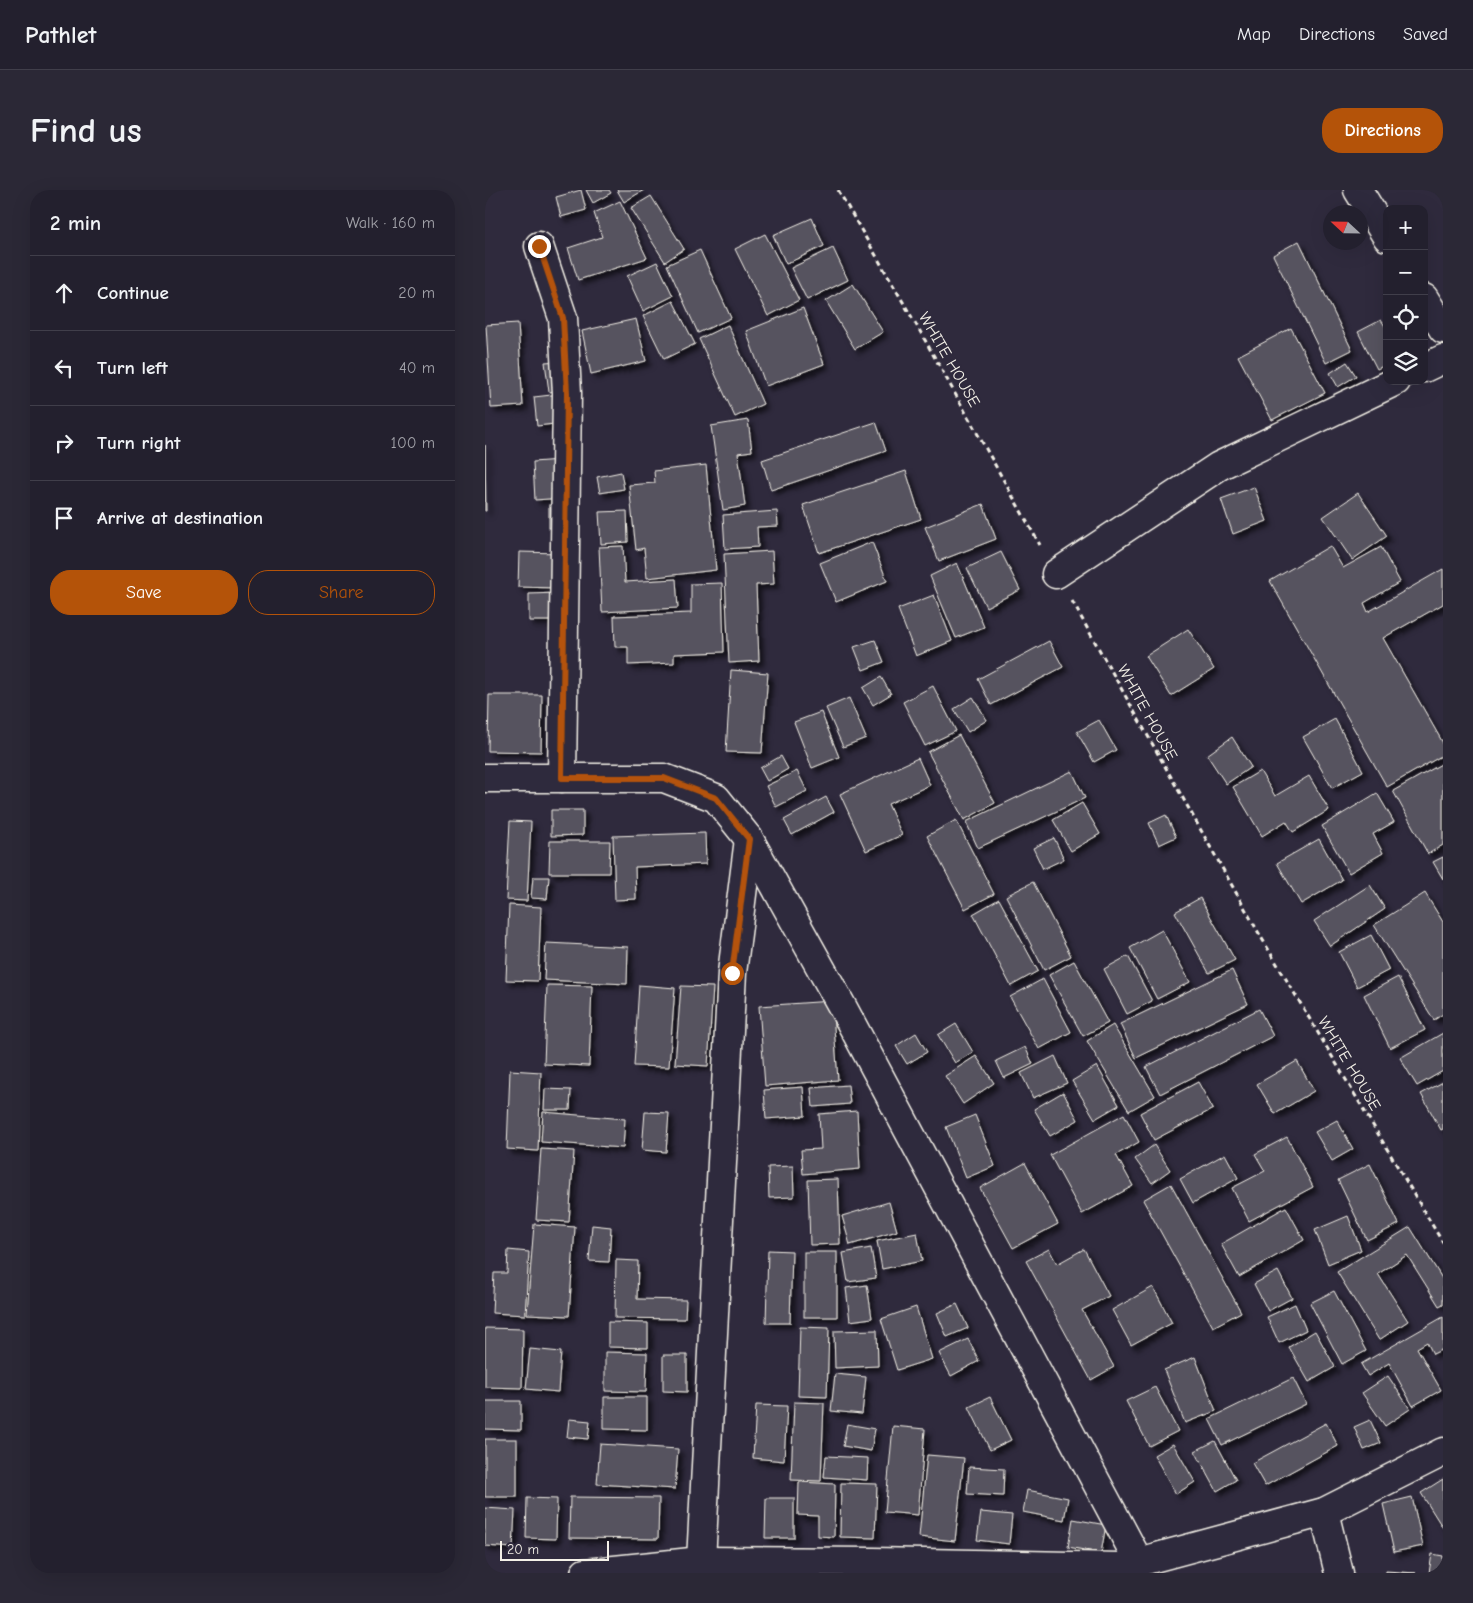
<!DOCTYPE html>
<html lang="en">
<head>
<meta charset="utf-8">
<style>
	body { margin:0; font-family:"Comic Neue",sans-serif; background:#2b2836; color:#f1f3f6 }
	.controls { position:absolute; right:15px; top:15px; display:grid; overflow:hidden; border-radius:10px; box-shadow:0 5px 20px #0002 }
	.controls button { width:45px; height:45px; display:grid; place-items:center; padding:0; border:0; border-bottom:1px solid #403e4a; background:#23202e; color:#f1f3f6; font:25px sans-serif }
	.compass { position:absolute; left:838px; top:15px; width:45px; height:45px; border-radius:50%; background:#23202e; box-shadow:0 5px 20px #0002; rotate:292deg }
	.scale { position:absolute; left:15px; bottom:12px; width:109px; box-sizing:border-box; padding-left:5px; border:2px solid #f4f1e8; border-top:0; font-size:14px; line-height:18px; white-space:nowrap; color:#f4f1e8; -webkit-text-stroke:4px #2f2a3d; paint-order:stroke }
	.stop { position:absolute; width:15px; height:15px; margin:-11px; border:4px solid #b45309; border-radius:50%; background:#fff }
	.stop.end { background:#b45309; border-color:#fff; box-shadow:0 1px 5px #0008 }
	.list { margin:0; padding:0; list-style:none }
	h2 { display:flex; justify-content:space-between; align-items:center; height:65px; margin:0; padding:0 20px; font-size:21px }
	h2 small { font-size:16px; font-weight:400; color:#a3a3aa }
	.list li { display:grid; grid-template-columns:32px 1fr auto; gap:15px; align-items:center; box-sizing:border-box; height:75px; padding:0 20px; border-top:1px solid #403e4a }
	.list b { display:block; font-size:19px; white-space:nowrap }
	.list em { font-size:16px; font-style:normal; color:#a3a3aa }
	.actions { display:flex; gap:10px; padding:15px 20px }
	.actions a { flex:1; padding:11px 0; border:1px solid #b45309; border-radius:20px; text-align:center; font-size:18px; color:#b45309 }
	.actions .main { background:#b45309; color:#fff }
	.icon { flex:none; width:28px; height:28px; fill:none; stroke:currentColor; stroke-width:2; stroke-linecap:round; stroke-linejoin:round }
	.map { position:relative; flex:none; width:958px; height:1383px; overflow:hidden; border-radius:20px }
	header { display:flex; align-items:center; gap:30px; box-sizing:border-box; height:70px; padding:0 25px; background:#23202e; border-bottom:1px solid #403e4a }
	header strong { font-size:24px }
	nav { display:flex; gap:28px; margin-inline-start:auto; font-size:18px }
	.intro { display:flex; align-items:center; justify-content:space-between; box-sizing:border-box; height:120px; padding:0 30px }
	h1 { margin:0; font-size:35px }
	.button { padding:12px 22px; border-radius:20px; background:#b45309; color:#fff; font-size:18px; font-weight:700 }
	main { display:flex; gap:30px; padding:0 30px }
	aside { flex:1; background:#23202e; border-radius:20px; box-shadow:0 5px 20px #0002 }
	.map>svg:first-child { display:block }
</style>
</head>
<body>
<header>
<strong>Pathlet</strong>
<nav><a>Map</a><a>Directions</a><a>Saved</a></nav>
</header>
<div class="intro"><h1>Find us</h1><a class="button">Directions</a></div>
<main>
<aside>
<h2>2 min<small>Walk · 160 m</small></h2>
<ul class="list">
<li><svg class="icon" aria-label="ahead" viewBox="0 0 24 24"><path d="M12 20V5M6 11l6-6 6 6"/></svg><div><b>Continue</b></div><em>20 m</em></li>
<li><svg class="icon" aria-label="left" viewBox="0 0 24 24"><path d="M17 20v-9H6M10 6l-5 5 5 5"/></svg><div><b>Turn left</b></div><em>40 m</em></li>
<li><svg class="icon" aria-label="right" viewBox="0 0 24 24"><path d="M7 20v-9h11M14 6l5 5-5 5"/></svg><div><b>Turn right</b></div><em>100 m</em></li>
<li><svg class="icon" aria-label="arrive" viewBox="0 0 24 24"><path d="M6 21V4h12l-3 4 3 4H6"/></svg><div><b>Arrive at destination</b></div></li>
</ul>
<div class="actions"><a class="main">Save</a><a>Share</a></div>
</aside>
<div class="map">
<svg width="958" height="1383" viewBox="0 0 958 1383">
	<defs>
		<filter id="shadow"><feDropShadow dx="4.5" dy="4.5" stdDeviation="2.5" flood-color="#0009"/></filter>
	</defs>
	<rect width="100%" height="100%" fill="#2f2a3d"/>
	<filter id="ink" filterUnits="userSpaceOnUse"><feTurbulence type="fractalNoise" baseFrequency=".02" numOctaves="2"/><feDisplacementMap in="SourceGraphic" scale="10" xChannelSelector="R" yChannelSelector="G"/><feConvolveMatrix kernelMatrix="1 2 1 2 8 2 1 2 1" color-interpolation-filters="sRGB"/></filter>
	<g filter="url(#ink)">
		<g fill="#56525f" stroke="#f4f1e8" filter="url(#shadow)">
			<polygon points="96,0 101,20 76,27 71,7"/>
			<polygon points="101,0 124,0 126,3 108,13"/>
			<polygon points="132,0 159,0 139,12"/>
			<polygon points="166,6 199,59 180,72 146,18"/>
			<polygon points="135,11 162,68 93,90 83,58 117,47 109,23"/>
			<polygon points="327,28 339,56 301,74 288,45"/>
			<polygon points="280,44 314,110 283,126 250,59"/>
			<polygon points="814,51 867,160 841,173 788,65"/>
			<polygon points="348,58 363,90 322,110 306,78"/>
			<polygon points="215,60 246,128 213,143 182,75"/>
			<polygon points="172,72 188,106 158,121 142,86"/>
			<polygon points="368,94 398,142 370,159 341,111"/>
			<polygon points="188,111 210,154 179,169 158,126"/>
			<polygon points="318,118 339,174 281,196 261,141"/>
			<polygon points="151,129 161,171 106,184 97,141"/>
			<polygon points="896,130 902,139 902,174 892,179 873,142"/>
			<polygon points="33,133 38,216 6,218 1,135"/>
			<polygon points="243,135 278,214 250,227 214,149"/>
			<polygon points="806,138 840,203 787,230 753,166"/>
			<polygon points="74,171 78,200 64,202 60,172"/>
			<polygon points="862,172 871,186 853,197 845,183"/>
			<polygon points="75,204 78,233 52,236 49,207"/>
			<polygon points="263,230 267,261 253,263 260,316 238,320 226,236"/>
			<polygon points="391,232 401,261 286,300 277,270"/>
			<polygon points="0,255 1,321 0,321"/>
			<polygon points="75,270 78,308 50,310 48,272"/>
			<polygon points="221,275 231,380 162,388 159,358 151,360 144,295 170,293 169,281"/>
			<polygon points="421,281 436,329 334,363 318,315"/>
			<polygon points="136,282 139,299 115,303 112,287"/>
			<polygon points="769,297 782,331 748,344 736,309"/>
			<polygon points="873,303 902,346 867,370 838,327"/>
			<polygon points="498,314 511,349 454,371 440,337"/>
			<rect x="64" y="315" width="12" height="23"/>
			<polygon points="142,321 143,352 116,354 114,322"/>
			<polygon points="292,321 293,336 272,337 273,357 240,359 238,325"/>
			<polygon points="387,352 402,391 351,412 335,373"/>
			<polygon points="138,356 140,392 191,389 193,418 117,422 114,357"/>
			<polygon points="845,356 858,378 896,357 915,392 879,413 883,422 958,379 958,414 898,448 958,553 958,565 902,597 785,391"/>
			<polygon points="287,361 289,394 271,395 274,471 244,473 239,364"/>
			<polygon points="34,362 74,363 72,398 33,397"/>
			<polygon points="516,362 535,400 501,417 482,378"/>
			<polygon points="472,373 499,437 471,448 445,386"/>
			<polygon points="237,393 239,462 189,464 189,473 143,475 143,457 130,457 129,426 206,423 206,394"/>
			<polygon points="73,403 72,431 44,431 44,404"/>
			<polygon points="449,405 467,451 431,466 413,419"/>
			<polygon points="703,439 729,479 686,506 661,466"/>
			<polygon points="390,450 399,472 378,480 369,457"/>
			<polygon points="564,451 578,477 506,515 493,489"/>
			<polygon points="246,480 283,483 277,563 241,562"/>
			<polygon points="396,487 406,504 388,515 378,498"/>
			<polygon points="448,496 471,541 440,556 418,512"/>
			<polygon points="4,505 57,505 56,562 3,561"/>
			<polygon points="488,507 502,530 483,542 469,519"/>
			<polygon points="364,508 381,548 358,557 341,518"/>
			<polygon points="336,522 354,567 327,578 309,532"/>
			<polygon points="850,529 878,581 847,598 818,547"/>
			<polygon points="614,530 631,560 609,572 592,542"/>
			<polygon points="474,545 510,613 479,630 443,562"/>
			<polygon points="747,547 766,577 741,594 722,565"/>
			<polygon points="296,566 303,579 282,591 275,578"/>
			<polygon points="433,568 445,595 403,614 417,645 381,661 355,604"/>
			<polygon points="958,573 958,655 943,664 908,601"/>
			<polygon points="312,581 322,601 291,617 281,596"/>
			<polygon points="587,581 600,608 493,658 481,632"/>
			<polygon points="775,581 790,606 824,586 844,620 808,642 801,631 777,646 748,597"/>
			<polygon points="892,603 909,632 888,644 898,663 864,683 837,636"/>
			<polygon points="341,607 349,622 307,645 299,630"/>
			<polygon points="597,613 615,644 586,661 568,630"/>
			<polygon points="66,620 98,620 98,645 66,646"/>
			<polygon points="681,625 691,647 674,655 664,633"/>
			<polygon points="471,630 509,704 480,719 442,646"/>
			<polygon points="25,631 46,632 42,711 21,710"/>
			<polygon points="220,643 221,674 150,677 151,709 130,710 128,646"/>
			<polygon points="569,648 579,669 558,679 548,658"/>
			<polygon points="834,649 857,690 816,714 792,673"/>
			<polygon points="65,651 125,651 124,683 64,683"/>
			<polygon points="958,667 958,689 948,672"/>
			<polygon points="48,687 64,687 62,709 46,708"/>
			<polygon points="548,692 586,766 559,780 521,706"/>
			<polygon points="885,695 900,719 845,756 829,731"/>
			<polygon points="940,703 958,732 958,824 949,830 889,735"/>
			<polygon points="715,708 750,770 724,783 690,722"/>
			<polygon points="514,709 553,781 526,796 488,724"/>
			<polygon points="24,715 56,717 53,791 21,790"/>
			<polygon points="677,740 705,792 672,809 645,758"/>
			<polygon points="886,745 904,780 872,797 854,762"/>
			<polygon points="61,753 143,757 142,794 59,790"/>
			<polygon points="643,766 667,811 642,824 619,779"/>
			<polygon points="589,771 623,833 598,846 564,785"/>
			<polygon points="747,780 763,814 651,868 635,834"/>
			<polygon points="913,787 940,840 905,858 879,805"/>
			<polygon points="558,789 586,842 554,859 525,807"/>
			<polygon points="62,795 107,796 104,876 59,874"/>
			<polygon points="154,795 190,798 184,877 149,876"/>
			<polygon points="196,796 228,797 223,876 190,874"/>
			<polygon points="347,811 353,890 280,896 274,816"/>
			<polygon points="774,819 788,846 675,904 661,877"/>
			<polygon points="471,834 488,862 470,873 453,845"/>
			<polygon points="628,835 670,906 644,921 602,851"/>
			<polygon points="431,843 442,862 422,874 411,856"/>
			<polygon points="958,843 958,881 932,896 915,868"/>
			<polygon points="540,857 548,874 519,888 511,871"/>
			<polygon points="491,866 509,893 478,914 460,886"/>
			<polygon points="570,866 582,893 548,908 536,883"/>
			<polygon points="812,871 829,901 790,924 772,894"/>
			<polygon points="612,876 634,915 610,929 587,891"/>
			<polygon points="25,880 56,882 53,961 22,959"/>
			<polygon points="713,892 728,919 669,950 655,923"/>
			<polygon points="958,892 958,939 956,940 936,904"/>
			<polygon points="363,895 365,914 328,917 326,898"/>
			<polygon points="318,897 320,926 281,929 279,900"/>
			<polygon points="60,899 86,900 85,920 59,920"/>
			<polygon points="578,902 593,930 565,946 549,919"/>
			<polygon points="372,921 375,979 318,984 316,960 336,959 334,924"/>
			<polygon points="58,922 140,929 138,958 56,952"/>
			<polygon points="160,922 184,923 181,962 157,960"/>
			<polygon points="639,924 654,952 631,965 648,996 597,1024 565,965"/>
			<polygon points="490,925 510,976 481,988 461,937"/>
			<polygon points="852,930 868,959 847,971 830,942"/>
			<polygon points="802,947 828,997 764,1031 747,998 780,981 770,964"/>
			<polygon points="669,955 685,980 667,993 650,969"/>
			<polygon points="56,959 89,961 84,1032 51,1030"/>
			<polygon points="740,964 753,988 708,1013 695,989"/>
			<polygon points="540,973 573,1034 528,1058 495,998"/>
			<polygon points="885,974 914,1034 882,1050 853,990"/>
			<polygon points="308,976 309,1007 284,1008 283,977"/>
			<polygon points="353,989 355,1054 325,1055 323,990"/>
			<polygon points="686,994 756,1122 728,1137 658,1010"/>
			<polygon points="404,1012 412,1041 365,1055 357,1026"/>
			<polygon points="801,1017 819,1050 754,1087 736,1054"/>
			<polygon points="863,1026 876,1060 843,1074 830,1040"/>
			<polygon points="49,1034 90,1037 84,1126 42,1124"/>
			<polygon points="107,1035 126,1037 124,1072 104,1071"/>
			<polygon points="925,1037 958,1090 958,1114 954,1116 922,1065 893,1084 923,1131 894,1150 852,1082"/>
			<polygon points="432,1043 437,1071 397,1079 392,1051"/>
			<polygon points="386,1058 391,1088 363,1092 358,1063"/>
			<polygon points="564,1059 572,1074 599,1059 624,1106 597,1120 629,1177 606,1190 541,1071"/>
			<polygon points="23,1060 44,1062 40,1125 7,1123 9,1083 22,1083"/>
			<polygon points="283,1060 307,1061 305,1133 281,1133"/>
			<rect x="319" y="1062" width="33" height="65"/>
			<polygon points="131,1070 153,1071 152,1109 201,1110 200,1129 130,1128"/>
			<polygon points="793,1081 807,1108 783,1121 769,1094"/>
			<polygon points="382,1095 387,1128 365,1131 361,1098"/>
			<polygon points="668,1097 687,1133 646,1155 627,1120"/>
			<polygon points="849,1101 881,1161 857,1174 825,1113"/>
			<polygon points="472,1114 483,1138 462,1147 452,1123"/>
			<polygon points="810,1114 821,1140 794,1153 782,1127"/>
			<polygon points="431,1117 447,1169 412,1180 396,1129"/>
			<polygon points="958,1127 958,1159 948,1164 942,1152 932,1158 956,1200 928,1216 904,1173 883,1186 876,1174"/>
			<polygon points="123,1132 163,1133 163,1158 123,1157"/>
			<polygon points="315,1137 344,1138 342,1207 313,1206"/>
			<polygon points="0,1138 38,1139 37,1198 0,1197"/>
			<polygon points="392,1140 393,1176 350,1178 349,1141"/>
			<polygon points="830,1141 850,1177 824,1192 804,1157"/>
			<polygon points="483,1149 494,1171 466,1186 454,1163"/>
			<polygon points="45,1159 76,1162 73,1202 41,1199"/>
			<polygon points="120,1162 162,1163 161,1202 120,1201"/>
			<polygon points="178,1165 202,1165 202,1202 178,1201"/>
			<polygon points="710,1167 731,1221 700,1233 679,1180"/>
			<polygon points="350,1184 381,1187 377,1224 346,1221"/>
			<polygon points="903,1186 925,1219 900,1236 877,1203"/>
			<polygon points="808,1188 821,1214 737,1255 724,1229"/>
			<polygon points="670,1197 693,1241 664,1256 641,1211"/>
			<polygon points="119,1207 162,1207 162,1240 119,1239"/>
			<polygon points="505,1207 526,1250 505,1260 484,1217"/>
			<polygon points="0,1211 36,1211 36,1240 0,1239"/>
			<polygon points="309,1212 339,1213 336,1291 306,1290"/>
			<polygon points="271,1215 302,1216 299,1271 268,1268"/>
			<polygon points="84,1229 105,1231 103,1249 82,1247"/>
			<polygon points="885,1230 896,1253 879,1260 869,1237"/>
			<polygon points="841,1233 853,1256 780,1296 767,1273"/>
			<polygon points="362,1234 390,1239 386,1261 358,1256"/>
			<polygon points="408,1236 440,1239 433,1325 400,1322"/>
			<rect x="0" y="1249" width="32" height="58"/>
			<polygon points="730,1251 751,1290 732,1301 710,1261"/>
			<polygon points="115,1254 193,1259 190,1299 112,1294"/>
			<polygon points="688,1254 710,1292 691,1304 669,1265"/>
			<polygon points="442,1265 479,1268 470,1351 434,1347"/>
			<polygon points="341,1266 383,1268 382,1290 339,1287"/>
			<polygon points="484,1277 519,1279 518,1306 482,1304"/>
			<polygon points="958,1289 958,1338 936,1303"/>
			<polygon points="314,1292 350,1294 349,1347 333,1346 333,1326 313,1325"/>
			<polygon points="356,1293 392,1294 390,1348 355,1347"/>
			<polygon points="542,1300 583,1308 579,1330 538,1322"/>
			<polygon points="85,1307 174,1308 173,1349 84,1348"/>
			<polygon points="927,1307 938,1356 909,1362 898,1314"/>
			<polygon points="42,1308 72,1309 71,1349 41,1348"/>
			<polygon points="281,1308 309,1308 309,1348 280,1348"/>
			<polygon points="0,1318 30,1320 28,1358 0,1356"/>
			<polygon points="496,1322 527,1325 524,1354 492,1350"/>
			<polygon points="588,1329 621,1335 616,1363 583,1357"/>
			<polygon points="947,1364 958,1366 958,1383 944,1383"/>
			<polygon points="901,1381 931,1383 901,1383"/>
		</g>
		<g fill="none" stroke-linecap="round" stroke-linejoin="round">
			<g stroke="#f4f1e8" stroke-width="31">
				<g id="street">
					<polyline points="873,0 902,47"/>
					<polyline points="54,56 78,128 82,203 77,588"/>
					<polyline points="939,108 958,139"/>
					<polyline points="939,178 958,169"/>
					<polyline points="571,384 734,276 911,191"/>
					<polyline points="0,588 179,588 231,608 264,649 358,818 654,1372"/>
					<polyline points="839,1322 854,1383"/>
					<polyline points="216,1371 247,783 264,649"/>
					<polyline points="100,1383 216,1371 389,1372 635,1377 839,1322 958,1262"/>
				</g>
			</g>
			<g stroke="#f4f1e8" stroke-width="3" stroke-dasharray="5 4" stroke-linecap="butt">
				<polyline points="353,0 436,143 555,355"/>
				<polyline points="587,411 776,747 958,1053"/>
			</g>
			<use href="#street" stroke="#2f2a3d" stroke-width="28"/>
		</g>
	</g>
	<g fill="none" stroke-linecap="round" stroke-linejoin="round" filter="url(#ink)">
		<polyline stroke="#b45309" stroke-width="6" points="54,56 78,128 82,203 77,588 179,588 231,608 264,649 247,783"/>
	</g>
	<g text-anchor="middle" stroke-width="4" stroke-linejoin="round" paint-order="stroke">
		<g font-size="16" fill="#f4f1e8" stroke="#2f2a3d">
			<text transform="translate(465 169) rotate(60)" y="6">WHITE HOUSE</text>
			<text transform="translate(663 522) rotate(61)" y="6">WHITE HOUSE</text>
			<text transform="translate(865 873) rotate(59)" y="6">WHITE HOUSE</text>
		</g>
	</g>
</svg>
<div class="controls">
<button>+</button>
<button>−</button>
<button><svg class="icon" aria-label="locate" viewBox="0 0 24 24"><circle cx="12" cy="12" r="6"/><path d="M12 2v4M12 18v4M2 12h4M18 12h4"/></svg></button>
<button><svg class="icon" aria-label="layers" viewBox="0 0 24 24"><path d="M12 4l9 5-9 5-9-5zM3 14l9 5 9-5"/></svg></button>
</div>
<svg class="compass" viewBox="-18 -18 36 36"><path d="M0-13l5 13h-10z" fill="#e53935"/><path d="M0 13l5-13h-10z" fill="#a3a3aa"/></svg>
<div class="scale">20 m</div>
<div class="stop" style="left:247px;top:783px"></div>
<div class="stop end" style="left:54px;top:56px"></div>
</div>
</main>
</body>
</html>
